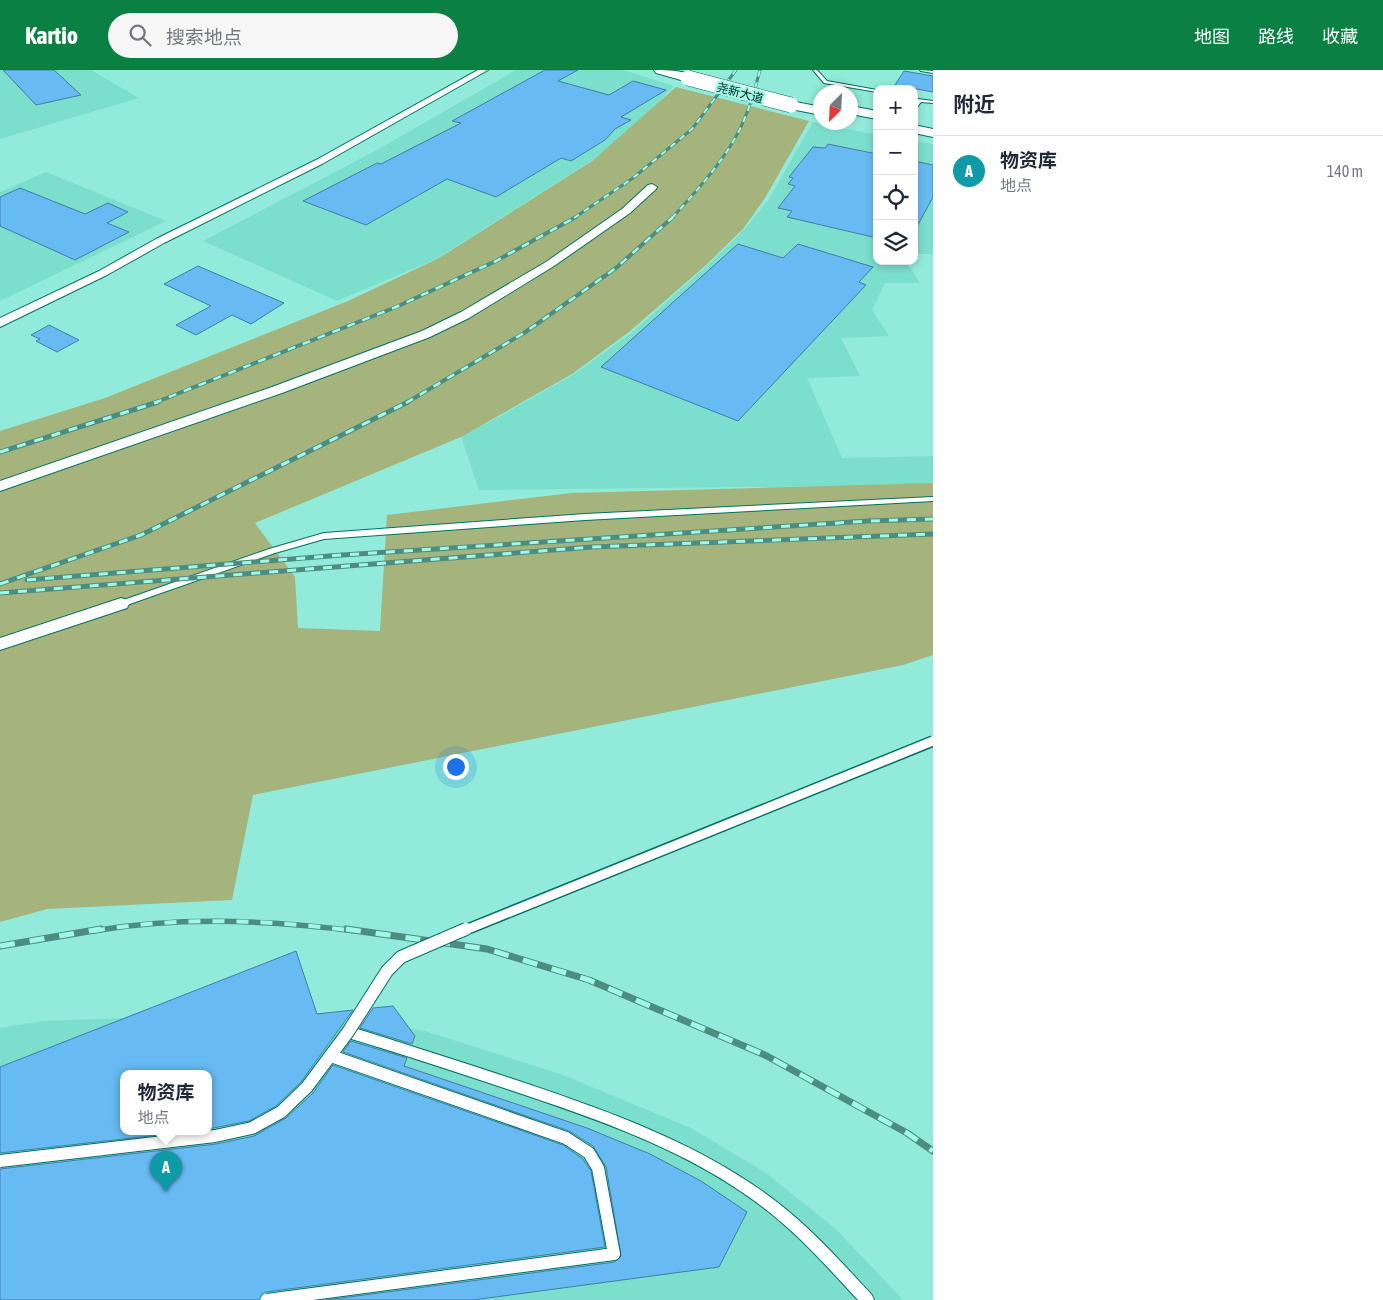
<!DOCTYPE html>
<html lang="zh">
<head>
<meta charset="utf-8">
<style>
	body { margin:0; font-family:"Asap Condensed","Noto Sans SC",sans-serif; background:#f6f6f7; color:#1f2937 }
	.controls { position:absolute; right:15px; top:15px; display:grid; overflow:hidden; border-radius:10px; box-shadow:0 2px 8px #0003 }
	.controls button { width:45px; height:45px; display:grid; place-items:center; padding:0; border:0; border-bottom:1px solid #e0e1e3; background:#fff; color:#1f2937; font:25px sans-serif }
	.compass { position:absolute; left:813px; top:15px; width:45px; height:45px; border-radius:50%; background:#fff; box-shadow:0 2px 8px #0003; rotate:204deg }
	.you { position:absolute; left:455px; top:696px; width:18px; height:18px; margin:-12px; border:4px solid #fff; border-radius:50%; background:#1a73e8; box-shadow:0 0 0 8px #1a73e833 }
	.badge { display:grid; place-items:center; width:32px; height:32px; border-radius:50%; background:#0b8043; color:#fff; font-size:16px; font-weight:700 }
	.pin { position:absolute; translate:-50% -41px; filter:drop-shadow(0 1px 2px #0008) }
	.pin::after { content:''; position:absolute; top:26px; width:18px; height:15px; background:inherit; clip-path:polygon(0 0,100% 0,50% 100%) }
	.popup { position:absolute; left:120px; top:1000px; width:92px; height:65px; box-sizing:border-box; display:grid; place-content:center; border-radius:10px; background:#fff; filter:drop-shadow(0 1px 4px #0005); font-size:16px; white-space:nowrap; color:#747a83 }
	.popup b { font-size:19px; color:#1f2937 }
	.popup::after { content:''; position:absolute; left:50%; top:100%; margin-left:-10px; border:10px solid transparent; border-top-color:#fff }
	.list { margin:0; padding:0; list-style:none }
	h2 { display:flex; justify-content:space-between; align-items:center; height:65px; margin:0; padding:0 20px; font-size:21px }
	h2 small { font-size:16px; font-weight:400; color:#747a83 }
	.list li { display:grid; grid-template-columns:32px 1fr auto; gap:15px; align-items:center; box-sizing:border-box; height:70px; padding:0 20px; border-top:1px solid #e0e1e3 }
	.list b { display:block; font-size:19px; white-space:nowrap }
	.list p { margin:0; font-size:16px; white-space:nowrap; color:#747a83 }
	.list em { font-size:16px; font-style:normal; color:#747a83 }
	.icon { flex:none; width:28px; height:28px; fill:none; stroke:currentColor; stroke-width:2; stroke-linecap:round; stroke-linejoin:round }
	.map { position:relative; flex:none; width:933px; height:1230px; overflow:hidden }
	header { display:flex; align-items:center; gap:30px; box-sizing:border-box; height:70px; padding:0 25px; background:#0b8043; color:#fff }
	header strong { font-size:24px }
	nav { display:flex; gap:28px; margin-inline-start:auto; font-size:18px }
	.search { width:350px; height:45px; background:#f6f6f7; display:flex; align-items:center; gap:12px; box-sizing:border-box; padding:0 18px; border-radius:28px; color:#747a83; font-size:19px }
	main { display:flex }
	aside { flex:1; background:#fff }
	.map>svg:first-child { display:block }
</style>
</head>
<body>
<header>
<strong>Kartio</strong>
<div class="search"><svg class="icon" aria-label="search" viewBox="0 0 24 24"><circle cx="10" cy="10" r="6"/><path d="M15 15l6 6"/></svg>搜索地点</div>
<nav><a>地图</a><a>路线</a><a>收藏</a></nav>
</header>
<main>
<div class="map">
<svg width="933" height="1230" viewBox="0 0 933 1230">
	<rect width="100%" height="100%" fill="#92ebda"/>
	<g fill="#7cdecd" fill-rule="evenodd">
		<polygon points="0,0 91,0 139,28 0,69"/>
		<polygon points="516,0 623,0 674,16 639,52 591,91 436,189 337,231 203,171 377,80"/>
		<polygon points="813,52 877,65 877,191 906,191 920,213 885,213 872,240 889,266 841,268 860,306 807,308 842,388 933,386 933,415 479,420 461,366 495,349 574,304 631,263 707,196 744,160 769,129"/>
		<polygon points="914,71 933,74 933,184 914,184"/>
		<polygon points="46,102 166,151 0,231 0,122"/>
		<path d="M267,943L265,961L368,951L425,961L563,1005L691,1058L766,1103L836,1159L903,1230H0V958L42,951ZM124,1003H208V1061H124Z"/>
	</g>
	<polygon fill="#a5b47c" points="676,17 809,51 765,128 743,159 705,196 629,262 572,304 461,367 255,453 295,507 298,558 380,561 387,445 571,423 933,413 933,585 903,595 253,725 232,830 47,839 0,852 0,361 105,328 348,231 439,188 592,91"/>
	<g fill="#68baf2" stroke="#427ea7">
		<polygon points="3,0 54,0 81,25 36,35"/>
		<polygon points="545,0 578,0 558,11 609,25 633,11 666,20 621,47 631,50 615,59 605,70 571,91 561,88 496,127 447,109 366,155 303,131 377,93 381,94 461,53 452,51"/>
		<polygon points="904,1 933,6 933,22 895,15"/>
		<polygon points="828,74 877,84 877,168 787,147 792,141 778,138 795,116 788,114 793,108 789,107 813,77 825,78"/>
		<polygon points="914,91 933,95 933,127 914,162"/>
		<polygon points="20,118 85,144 108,133 128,142 107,153 129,162 75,190 0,156 0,127"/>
		<polygon points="738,174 783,188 798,174 873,197 859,212 866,215 738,351 601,297"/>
		<polygon points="198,196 284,233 251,254 232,245 196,265 176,255 211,236 164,214"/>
		<polygon points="49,255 79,270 57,282 36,271 40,269 31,265"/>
		<polygon points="296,881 317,944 353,940 301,1012 276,1036 249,1051 208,1059 208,1003 124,1003 124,1061 193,1061 0,1083 0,997"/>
		<polygon points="393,936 415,966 412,974 360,958 373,938"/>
		<polygon points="351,971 407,988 404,996 587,1058 650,1084 701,1111 747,1142 719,1197 473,1230 326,1230 615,1192 621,1186 606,1097 593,1076 569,1061 343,982"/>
		<polygon points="333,995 563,1075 583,1089 591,1101 605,1177 266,1222 262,1224 259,1230 0,1230 0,1099 216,1074 254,1066 286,1048 313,1023"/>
	</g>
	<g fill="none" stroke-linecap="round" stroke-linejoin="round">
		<g stroke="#007163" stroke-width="2">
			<g id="service">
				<polygon points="813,0 817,0 827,11 877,20 877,22 824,13"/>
				<polygon points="920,0 933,1 933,3 921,1"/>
				<polygon points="918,29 933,31 933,33 921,32 914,41 914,36"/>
				<polygon points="933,427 933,431 585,450 324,469 275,483 124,536 118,536 117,534 118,532 269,479 324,463 585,444"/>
				<path d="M348,956C402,973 456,990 510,1008C603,1039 699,1072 777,1132C812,1159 842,1193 872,1225L874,1230H858C830,1200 802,1168 769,1142C694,1082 600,1050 510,1020C456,1002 402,984 348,968L344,966L342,962L344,958Z"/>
			</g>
		</g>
		<g stroke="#007163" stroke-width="2">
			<g id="minor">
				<polygon points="478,0 488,0 322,94 164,173 107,205 0,257 0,248 99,201 156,169 316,90"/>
				<polygon points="652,114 657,117 656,119 630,143 554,196 469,248 430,267 282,323 0,421 0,411 272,317 422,261 461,242 546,192 622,139 648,115"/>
				<polygon points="121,528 127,530 129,534 127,538 0,580 0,568"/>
			</g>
		</g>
		<g stroke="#007163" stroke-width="2">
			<g id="primary">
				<path d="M654,0C667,0 686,0 695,8L688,12L656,3Z"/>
				<polygon points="791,31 821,37 821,45 786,38 784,35"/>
				<polygon points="851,36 877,41 877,49 851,44"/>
				<polygon points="914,55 933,59 933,67 914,63"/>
			</g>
		</g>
		<use href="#service" fill="#fff" fill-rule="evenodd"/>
		<use href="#minor" fill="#fff" fill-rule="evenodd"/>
		<use href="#primary" fill="#fff" fill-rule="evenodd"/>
		<g stroke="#4d8d81" stroke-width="3">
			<g id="rail-far4">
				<polyline points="574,148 633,108 692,59 736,0"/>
				<path d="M672,148C699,118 732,83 746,45C752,30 756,15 760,0"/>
			</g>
		</g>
		<g stroke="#4d8d81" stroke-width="4">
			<g id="rail-far3">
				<polyline points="154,333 396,237 496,191 576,147"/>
				<polyline points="406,333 524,263 616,198 673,147"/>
			</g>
		</g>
		<g stroke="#4d8d81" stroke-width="5">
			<g id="rail-far2">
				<polyline points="0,382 158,332"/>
				<polyline points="27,510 342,485 868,451 933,449"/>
				<polyline points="0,514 141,465 408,332"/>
				<polyline points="0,523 592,477 933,464"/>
			</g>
		</g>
		<g stroke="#4d8d81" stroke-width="5.5">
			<path id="rail-far1" d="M93,861C180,846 270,850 356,861"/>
		</g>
		<g stroke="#4d8d81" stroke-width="7">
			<g id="rail">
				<polyline points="346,859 487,879 589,910 765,985 907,1063 933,1081"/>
				<polyline points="0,876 101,859"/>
			</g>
		</g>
		<use href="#rail-far4" stroke="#a0f9e7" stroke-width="2" stroke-dasharray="6" stroke-linecap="butt"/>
		<use href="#rail-far3" stroke="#a0f9e7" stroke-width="2.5" stroke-dasharray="8" stroke-linecap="butt"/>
		<use href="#rail-far2" stroke="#a0f9e7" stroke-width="3" stroke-dasharray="9" stroke-linecap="butt"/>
		<use href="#rail-far1" stroke="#a0f9e7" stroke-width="4" stroke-dasharray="12" stroke-linecap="butt"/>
		<use href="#rail" stroke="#a0f9e7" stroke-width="5" stroke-dasharray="15" stroke-linecap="butt"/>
		<g stroke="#007163" stroke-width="12" stroke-linecap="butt">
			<polyline id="service-bridge-far1" points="463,861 933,671"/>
		</g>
		<g stroke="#007163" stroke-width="14" stroke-linecap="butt">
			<g id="service-bridge">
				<polyline points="0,1091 215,1066 252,1058 281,1042 307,1017 348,962 387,901 401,887 466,859"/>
				<polyline points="267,1230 614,1184 598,1098 589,1083 566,1068 331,986"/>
			</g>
		</g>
		<g stroke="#007163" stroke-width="16" stroke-linecap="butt">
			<polyline id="primary-bridge" points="688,8 791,35"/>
		</g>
		<use href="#service-bridge-far1" stroke="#fff" stroke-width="9"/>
		<use href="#service-bridge" stroke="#fff" stroke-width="12"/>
		<use href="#primary-bridge" stroke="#fff" stroke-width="15"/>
	</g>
	<g text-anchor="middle" stroke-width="4.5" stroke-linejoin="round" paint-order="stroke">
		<g font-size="12" fill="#00251f" stroke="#a0f9e7">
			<text transform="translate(740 23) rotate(15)" y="4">尧新大道</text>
		</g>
	</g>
</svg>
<div class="controls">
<button>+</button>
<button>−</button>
<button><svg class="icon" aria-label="locate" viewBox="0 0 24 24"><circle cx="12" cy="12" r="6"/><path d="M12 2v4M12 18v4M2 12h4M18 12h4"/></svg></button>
<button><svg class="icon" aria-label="layers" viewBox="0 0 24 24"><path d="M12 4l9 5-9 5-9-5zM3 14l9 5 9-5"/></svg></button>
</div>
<svg class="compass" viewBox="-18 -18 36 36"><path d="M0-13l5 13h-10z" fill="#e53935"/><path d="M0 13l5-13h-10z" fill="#747a83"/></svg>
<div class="you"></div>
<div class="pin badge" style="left:166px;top:1122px;background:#0f9aa8">A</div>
<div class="popup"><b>物资库</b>地点</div>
</div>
<aside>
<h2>附近<small></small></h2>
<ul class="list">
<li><span class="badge" style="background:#0f9aa8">A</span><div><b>物资库</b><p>地点</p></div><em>140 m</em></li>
</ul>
</aside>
</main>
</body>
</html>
